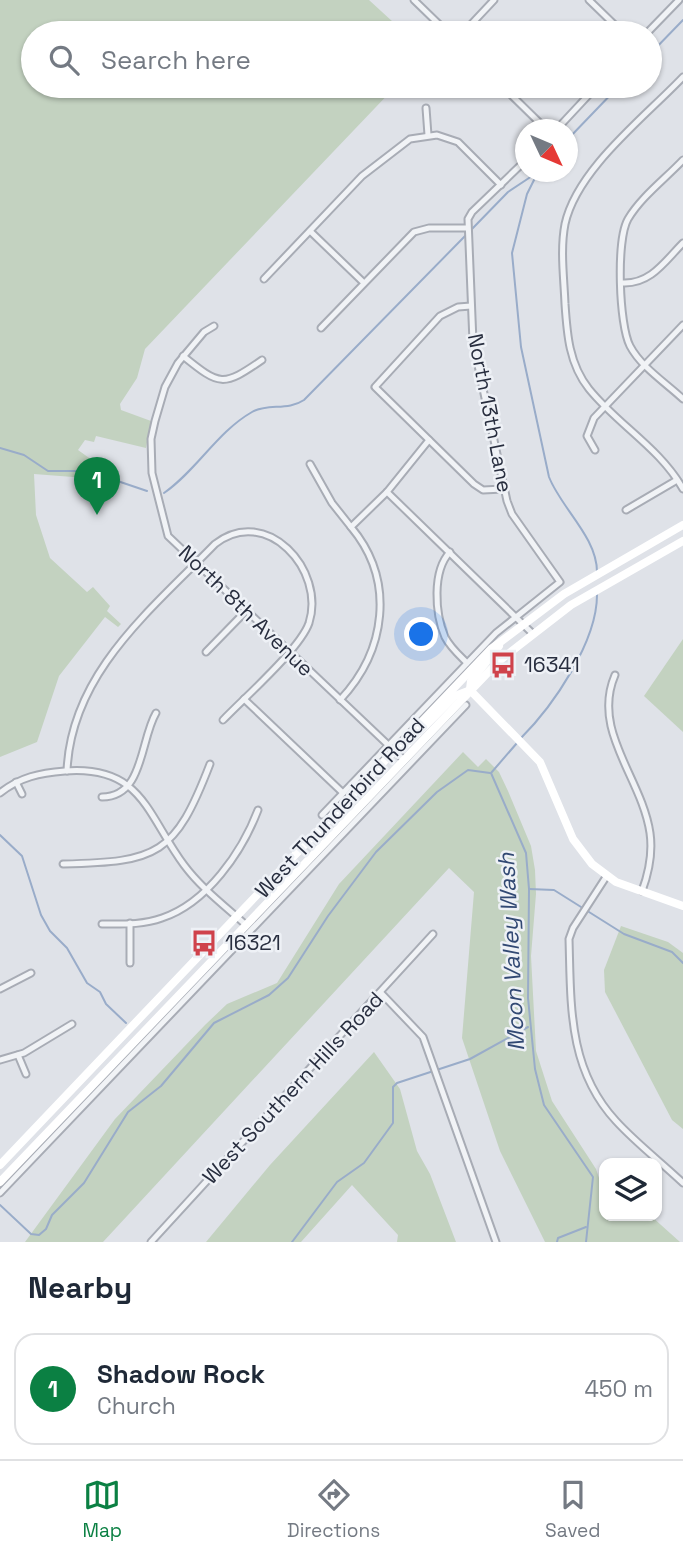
<!DOCTYPE html>
<html lang="en">
<head>
<meta charset="utf-8">
<style>
	body { margin:0; font-family:"Space Grotesk",sans-serif; background:#f2f2f3; color:#1f2937 }
	.controls { position:absolute; right:21px; bottom:21px; display:grid; overflow:hidden; border-radius:14px; box-shadow:0 2px 5px #0004 }
	.controls button { width:63px; height:63px; display:grid; place-items:center; padding:0; border:0; border-bottom:2px solid #e0e1e3; background:#fff; color:#1f2937; font:35px sans-serif }
	.compass { position:absolute; left:515px; top:119px; width:63px; height:63px; border-radius:50%; background:#fff; box-shadow:0 2px 5px #0004; rotate:134deg }
	.you { position:absolute; left:422px; top:635px; width:24px; height:24px; margin:-18px; border:5px solid #fff; border-radius:50%; background:#1a73e8; box-shadow:0 0 0 10px #1a73e833 }
	.badge { display:grid; place-items:center; width:46px; height:46px; border-radius:50%; background:#0b8043; color:#fff; font-size:23px; font-weight:700 }
	.pin { position:absolute; translate:-50% -58px; filter:drop-shadow(0 2px 4px #0008) }
	.pin::after { content:''; position:absolute; top:37px; width:24px; height:21px; background:inherit; clip-path:polygon(0 0,100% 0,50% 100%) }
	.list { margin:0; padding:0; list-style:none }
	h2 { display:flex; justify-content:space-between; align-items:center; height:91px; margin:0; padding:0 28px; font-size:30px }
	h2 small { font-size:23px; font-weight:400; color:#747a83 }
	.list li { display:grid; grid-template-columns:46px 1fr auto; gap:21px; align-items:center; box-sizing:border-box; height:112px; margin:0 14px 14px; padding:0 14px; border:2px solid #e0e1e3; border-radius:21px }
	.list b { display:block; font-size:26px; white-space:nowrap }
	.list p { margin:0; font-size:23px; white-space:nowrap; color:#747a83 }
	.list em { font-size:23px; font-style:normal; color:#747a83 }
	.icon { flex:none; width:38px; height:38px; fill:none; stroke:currentColor; stroke-width:2; stroke-linecap:round; stroke-linejoin:round }
	.map { position:relative; flex:none; width:683px; height:1242px; overflow:hidden }
	.search { position:absolute; background:#fff; box-shadow:0 2px 5px #0004; left:21px; right:21px; top:21px; height:77px; display:flex; align-items:center; gap:18px; box-sizing:border-box; padding:0 24px; border-radius:38px; color:#747a83; font-size:26px }
	.sheet { height:217px; background:#fff }
	nav { display:flex; justify-content:space-around; align-items:center; box-sizing:border-box; height:98px; border-top:2px solid #e0e1e3; background:#fff; font-size:19px; color:#747a83 }
	nav a { display:grid; justify-items:center; gap:4px }
	nav .on { color:#0b8043 }
	.map>svg:first-child { display:block }
</style>
</head>
<body>
<div class="map">
<svg width="683" height="1242" viewBox="0 0 683 1242">
	<rect width="100%" height="100%" fill="#dfe2e8"/>
	<g fill="#c3d2c0">
		<polygon points="0,0 369,0 405,33 33,33 33,86 396,86 145,349 137,378 120,404 121,410 151,421 146,448 96,436 94,442 85,440 78,450 92,460 91,465 105,467 102,489 91,506 86,478 34,474 36,515 50,558 87,592 93,587 110,606 107,611 121,624 118,627 105,617 59,676 37,742 0,757"/>
		<polygon points="683,639 683,732 644,696"/>
		<polygon points="463,752 478,767 486,759 499,772 508,791 531,846 535,870 536,894 531,956 536,1051 552,1101 596,1169 604,1193 604,1216 651,1216 680,1242 545,1242 500,1151 462,1038 474,892 449,868 103,1242 25,1242 115,1119 205,1025 227,1004 277,983 339,884"/>
		<polygon points="621,926 668,942 683,953 683,1129 672,1120 605,992 604,970"/>
		<polygon points="374,1052 400,1089 417,1151 430,1174 456,1242 397,1242 398,1235 352,1185 301,1242 206,1242 270,1165"/>
	</g>
	<g fill="none" stroke-linecap="round" stroke-linejoin="round">
		<g stroke="#99acc9" stroke-width="2">
			<polyline points="650,54 683,20"/>
			<polyline points="568,139 619,86"/>
			<path d="M538,172L527,194L512,253L521,347L549,477C561,508 597,537 597,572"/>
			<polyline points="471,230 508,192 535,174"/>
			<polyline points="0,448 24,455 48,471 88,471 147,491"/>
			<path d="M164,493C197,470 217,432 252,412C267,403 288,411 304,400L467,234"/>
			<path d="M521,738C553,706 597,642 597,595"/>
			<polyline points="517,743 491,773 526,853 529,889 528,998 535,1069 544,1105 593,1177 586,1242"/>
			<polyline points="0,835 22,856 41,915 50,931 67,948 87,983 100,992 106,1004 126,1023"/>
			<polyline points="529,889 554,890 624,934 672,952 683,963"/>
			<polyline points="0,1205 31,1234 39,1235 46,1229 52,1215 84,1183 128,1112 161,1086 214,1023 269,995 288,978 328,916 376,852 437,792 468,770 490,773"/>
			<polyline points="292,1242 337,1182 364,1163 393,1123 393,1087 397,1083 470,1059 528,1027"/>
			<polyline points="557,1242 558,1238 586,1227"/>
		</g>
		<g stroke="#a8acb5" stroke-width="9">
			<g id="street">
				<polyline points="414,0 448,33"/>
				<polyline points="589,0 623,33"/>
				<polyline points="463,33 494,0"/>
				<polyline points="647,33 679,0"/>
				<path d="M683,77C645,117 577,169 565,224C560,250 564,278 565,304C567,334 569,364 589,389C618,425 660,448 683,489"/>
				<polyline points="502,86 547,130"/>
				<polyline points="426,108 428,135"/>
				<polyline points="556,130 597,86"/>
				<path d="M683,160C665,179 641,197 628,219C616,240 619,325 630,346C641,367 666,383 683,399"/>
				<polyline points="310,231 364,283"/>
				<polyline points="264,279 362,176 410,139 437,135 458,142 501,185"/>
				<path d="M623,283C651,284 665,261 683,243"/>
				<polyline points="471,306 458,307 440,316 375,387 474,484 483,490 503,489"/>
				<polyline points="214,326 204,332 178,363 165,387 155,421 151,439 152,473 168,536 403,759"/>
				<polyline points="321,328 414,232 429,228 467,228"/>
				<path d="M183,356C220,386 223,387 262,360"/>
				<polyline points="595,450 587,436 594,418 683,325"/>
				<polyline points="310,464 332,503 351,527"/>
				<polyline points="387,492 532,633"/>
				<polyline points="626,510 677,480"/>
				<path d="M450,552C432,571 435,614 445,637C450,647 459,655 467,663"/>
				<polyline points="206,652 246,611"/>
				<path d="M615,675C591,731 642,778 650,833C653,854 649,872 642,891"/>
				<polyline points="244,699 343,793"/>
				<path d="M340,700C386,651 396,581 351,527L387,492L429,440"/>
				<path d="M67,771C71,673 151,610 215,544C266,504 326,570 309,623C300,649 244,698 223,720"/>
				<polyline points="16,782 22,794"/>
				<path d="M0,793C20,777 40,773 65,771C142,765 147,815 184,865C201,888 225,906 246,925"/>
				<path d="M102,797C144,797 140,740 156,713"/>
				<polyline points="322,815 496,633 560,582 512,514 507,501 473,342 468,219 472,212 526,160"/>
				<path d="M63,864C158,862 175,855 210,764"/>
				<path d="M606,877L573,928L569,939C571,1006 568,1069 616,1121C636,1143 661,1162 683,1183"/>
				<path d="M102,924C122,924 143,925 162,918C207,903 242,852 258,810"/>
				<polyline points="130,963 130,923"/>
				<polyline points="0,989 31,973"/>
				<polyline points="381,993 423,1037 496,1242"/>
				<polyline points="18,1055 26,1074"/>
				<polyline points="0,1060 24,1053 72,1024"/>
				<polyline points="0,1193 466,705"/>
				<polyline points="151,1242 433,934"/>
			</g>
		</g>
		<use href="#street" stroke="#f1f3f6" stroke-width="5"/>
		<g stroke="#fff" stroke-width="8">
			<polyline points="470,689 471,681 499,646"/>
			<polyline points="470,690 540,762 573,839 592,864 616,882 683,906"/>
			<polyline points="393,750 403,748 455,696 468,691"/>
			<polyline points="0,1165 491,649 564,594 683,525"/>
			<polyline points="0,1182 499,661 571,605 683,541"/>
		</g>
	</g>
	<defs>
		<g id="bus-bare" transform="scale(2.1)"><path d="M-5-6H5V4H4V6H2V4H-2V6H-4V4H-5ZM-3.5-4V0h7V-4ZM-3.5 1.2v1.5H-2V1.2ZM2 1.2v1.5H3.5V1.2Z" fill="#cf424b" stroke="#eef1f6" stroke-width="2.5" paint-order="stroke"/></g>
	</defs>
	<g fill-rule="evenodd">
		<use href="#bus-bare" x="503" y="665"/>
		<use href="#bus-bare" x="204" y="943"/>
	</g>
	<g text-anchor="middle" stroke-width="5" stroke-linejoin="round" paint-order="stroke">
		<g font-size="21" fill="#282e3f" stroke="#eef1f6">
			<text transform="translate(490 413) rotate(79)" y="7">North 13th Lane</text>
			<text transform="translate(246 611) rotate(44)" y="7">North 8th Avenue</text>
			<text transform="translate(340 808) rotate(-47)" y="7">West Thunderbird Road</text>
			<text transform="translate(293 1088) rotate(-47)" y="7">West Southern Hills Road</text>
		</g>
		<g font-size="21" fill="#282e3f" stroke="#eef1f6" text-anchor="start">
			<text x="524" y="672">16341</text>
			<text x="225" y="950">16321</text>
		</g>
		<g font-size="23" font-style="italic" fill="#324973" stroke="#eef1f6">
			<text transform="translate(511 952) rotate(-93)" y="8">Moon Valley Wash</text>
		</g>
	</g>
</svg>
<div class="controls">
<button><svg class="icon" aria-label="layers" viewBox="0 0 24 24"><path d="M12 4l9 5-9 5-9-5zM3 14l9 5 9-5"/></svg></button>
</div>
<svg class="compass" viewBox="-18 -18 36 36"><path d="M0-13l5 13h-10z" fill="#e53935"/><path d="M0 13l5-13h-10z" fill="#747a83"/></svg>
<div class="you"></div>
<div class="pin badge" style="left:97px;top:515px">1</div>
<div class="search"><svg class="icon" aria-label="search" viewBox="0 0 24 24"><circle cx="10" cy="10" r="6"/><path d="M15 15l6 6"/></svg>Search here</div>
</div>
<section class="sheet">
<h2>Nearby<small></small></h2>
<ul class="list">
<li><span class="badge">1</span><div><b>Shadow Rock</b><p>Church</p></div><em>450 m</em></li>
</ul>
</section>
<nav>
<a class="on"><svg class="icon" aria-label="map" viewBox="0 0 24 24"><path d="M3 6l6-2 6 2 6-2v14l-6 2-6-2-6 2zM9 4v14M15 6v14"/></svg>Map</a>
<a><svg class="icon" aria-label="directions" viewBox="0 0 24 24"><path d="M12 3l9 9-9 9-9-9zM9 14v-3h6M13 9l2 2-2 2"/></svg>Directions</a>
<a><svg class="icon" aria-label="saved" viewBox="0 0 24 24"><path d="M7 4h10v16l-5-4-5 4z"/></svg>Saved</a>
</nav>
</body>
</html>
